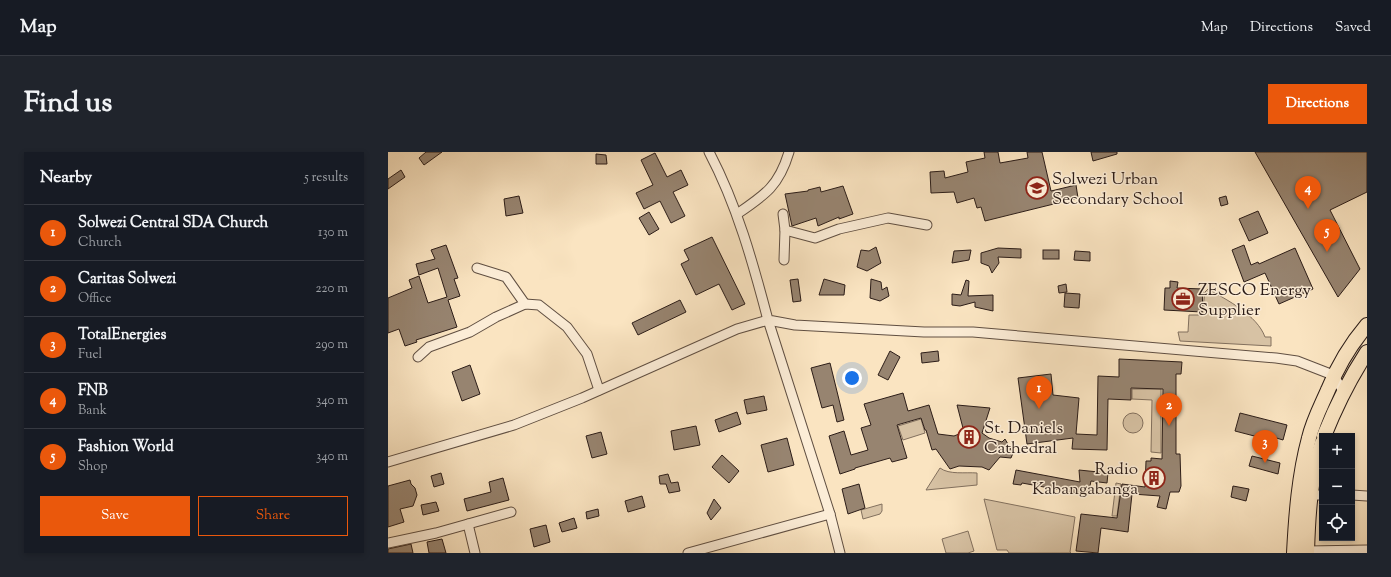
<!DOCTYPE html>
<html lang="en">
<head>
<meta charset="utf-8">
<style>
	body { margin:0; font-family:"Sorts Mill Goudy",serif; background:#20242c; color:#f1f3f6 }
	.controls { position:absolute; right:12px; bottom:12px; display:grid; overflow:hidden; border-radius:0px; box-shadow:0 2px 6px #0003 }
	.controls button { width:36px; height:36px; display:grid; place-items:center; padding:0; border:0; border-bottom:1px solid #363941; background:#171b24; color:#f1f3f6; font:20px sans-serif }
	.you { position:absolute; left:464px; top:226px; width:14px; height:14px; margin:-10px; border:3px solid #fff; border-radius:50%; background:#1a73e8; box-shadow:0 0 0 6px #1a73e833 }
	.badge { display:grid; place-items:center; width:26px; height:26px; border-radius:50%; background:#ea580c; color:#fff; font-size:13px; font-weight:700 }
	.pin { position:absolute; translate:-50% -33px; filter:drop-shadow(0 1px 2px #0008) }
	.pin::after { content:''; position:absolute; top:21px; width:14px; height:12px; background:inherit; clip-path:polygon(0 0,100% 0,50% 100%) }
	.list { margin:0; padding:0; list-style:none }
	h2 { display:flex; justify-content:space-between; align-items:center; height:52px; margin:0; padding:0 16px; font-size:17px }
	h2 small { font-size:13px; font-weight:400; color:#9ea1a6 }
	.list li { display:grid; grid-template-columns:26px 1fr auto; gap:12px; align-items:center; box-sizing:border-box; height:56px; padding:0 16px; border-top:1px solid #363941 }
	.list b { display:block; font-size:15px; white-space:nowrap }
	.list p { margin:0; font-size:13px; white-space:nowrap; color:#9ea1a6 }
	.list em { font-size:13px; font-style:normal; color:#9ea1a6 }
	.actions { display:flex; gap:8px; padding:12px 16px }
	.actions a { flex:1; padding:9px 0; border:1px solid #ea580c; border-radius:0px; text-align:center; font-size:14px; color:#ea580c }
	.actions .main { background:#ea580c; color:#fff }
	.icon { flex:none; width:22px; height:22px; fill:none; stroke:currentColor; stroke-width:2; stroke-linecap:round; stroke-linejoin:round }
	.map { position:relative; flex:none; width:979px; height:401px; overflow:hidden; border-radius:0px }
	header { display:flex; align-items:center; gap:24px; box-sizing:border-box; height:56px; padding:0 20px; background:#171b24; border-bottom:1px solid #363941 }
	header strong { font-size:19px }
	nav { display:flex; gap:22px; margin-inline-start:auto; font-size:14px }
	.intro { display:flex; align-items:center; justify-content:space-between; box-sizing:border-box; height:96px; padding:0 24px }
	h1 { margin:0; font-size:28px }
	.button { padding:10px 18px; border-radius:0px; background:#ea580c; color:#fff; font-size:14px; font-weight:700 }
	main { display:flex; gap:24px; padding:0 24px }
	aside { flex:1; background:#171b24; border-radius:0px; box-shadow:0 2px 6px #0003 }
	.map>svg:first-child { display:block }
</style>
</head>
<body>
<header>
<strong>Map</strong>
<nav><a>Map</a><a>Directions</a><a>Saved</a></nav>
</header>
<div class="intro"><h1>Find us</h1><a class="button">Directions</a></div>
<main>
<aside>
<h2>Nearby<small>5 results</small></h2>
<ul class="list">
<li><span class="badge">1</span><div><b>Solwezi Central SDA Church</b><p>Church</p></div><em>130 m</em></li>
<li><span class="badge">2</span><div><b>Caritas Solwezi</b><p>Office</p></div><em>220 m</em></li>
<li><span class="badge">3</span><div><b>TotalEnergies</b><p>Fuel</p></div><em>290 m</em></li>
<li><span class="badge">4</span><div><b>FNB</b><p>Bank</p></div><em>340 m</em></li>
<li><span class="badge">5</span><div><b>Fashion World</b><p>Shop</p></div><em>340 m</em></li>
</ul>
<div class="actions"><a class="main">Save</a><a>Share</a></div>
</aside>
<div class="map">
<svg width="979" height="401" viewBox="0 0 979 401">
	<rect width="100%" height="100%" fill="#fae4c1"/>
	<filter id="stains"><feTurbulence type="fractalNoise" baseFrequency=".005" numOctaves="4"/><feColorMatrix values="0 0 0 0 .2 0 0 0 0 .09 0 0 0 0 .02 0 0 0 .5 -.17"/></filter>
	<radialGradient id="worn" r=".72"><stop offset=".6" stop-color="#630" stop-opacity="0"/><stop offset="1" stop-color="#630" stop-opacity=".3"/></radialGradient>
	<g fill="#d7c2a4" stroke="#82705e">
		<path d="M820,137C839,148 869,163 877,185H883V194L792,189L790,180H800L801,163H814L817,140Z"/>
		<polygon points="744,237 773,237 773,301 763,300 764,248 744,247"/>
		<circle cx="745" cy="271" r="10"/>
		<polygon points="533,267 537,281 515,288 510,274"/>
		<path d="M552,316C561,323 578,320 589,321V333L538,338Z"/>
		<polygon points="728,331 733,332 729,364 724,364"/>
		<polygon points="596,347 687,365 682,400 683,401 621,401 619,398 609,398"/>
		<polygon points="494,352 494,359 492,362 475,367 473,358"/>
		<polygon points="580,379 586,399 580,401 558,401 554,387"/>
	</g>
	<g fill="#978470" stroke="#2c1d18">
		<polygon points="38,0 54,0 36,13 31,6"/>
		<polygon points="596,0 610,0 612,11 640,6 639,0 654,0 663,39 688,33 690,46 597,69 593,55 589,56 586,46 569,51 566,40 543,41 542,20 556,19 557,26 580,20 578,10 597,6"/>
		<polygon points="703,0 729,0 729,2 705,9"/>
		<polygon points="867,0 979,0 979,40 942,58 972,117 950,145"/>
		<polygon points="267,1 279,25 293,18 300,33 285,40 297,64 283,71 272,49 256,57 248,41 265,33 253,8"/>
		<polygon points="208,2 218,3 219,12 208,12"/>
		<polygon points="13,18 17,25 0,37 0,27"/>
		<polygon points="455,34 465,62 451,67 451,65 430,74 428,66 404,74 397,42 420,39 420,38 432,35 433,40"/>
		<polygon points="131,44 135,61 118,64 116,47"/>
		<polygon points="838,44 840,52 833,54 831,46"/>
		<polygon points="870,59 880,81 861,89 851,67"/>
		<polygon points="261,60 271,77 261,83 251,66"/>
		<polygon points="324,85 357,152 344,158 331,132 308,143 293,112 301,108 296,98"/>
		<polygon points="58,93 70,126 66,127 72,144 60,148 69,175 28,188 29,190 17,194 11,177 0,181 0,146 24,136 21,128 31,124 40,151 59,145 50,116 31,123 28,112 47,107 43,98"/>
		<polygon points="856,93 863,113 870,110 871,112 907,96 925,137 891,152 877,121 856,130 844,98"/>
		<polygon points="488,95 493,111 479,119 469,115 473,98 481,99"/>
		<polygon points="610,96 633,97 633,106 610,105 611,111 604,121 601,114 593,111 593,101"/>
		<polygon points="583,98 581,108 564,111 566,99"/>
		<rect x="655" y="98" width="16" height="9"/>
		<polygon points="687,99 702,100 702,109 686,108"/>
		<polygon points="410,127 413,149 405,150 402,128"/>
		<polygon points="436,127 457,133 456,143 431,143"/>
		<polygon points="483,127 493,130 494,138 499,135 501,144 492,149 482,146"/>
		<polygon points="578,128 581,129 580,144 605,143 605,159 587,155 587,150 572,154 564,153 564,142 573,143"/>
		<polygon points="782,129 790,130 789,136 815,137 814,160 776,158 777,136 782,136"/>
		<polygon points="678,132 679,140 671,141 670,134"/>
		<polygon points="677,141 692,142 691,156 676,155"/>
		<polygon points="292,148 298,160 250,183 244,171"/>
		<polygon points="502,199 512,205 500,228 490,223"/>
		<polygon points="550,199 551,209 534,211 533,201"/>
		<polygon points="731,207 794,210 793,222 788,222 788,302 792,302 793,334 791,340 782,340 778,357 769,355 772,344 744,342 740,380 713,376 710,401 688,399 693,362 729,366 734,332 757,335 758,309 763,309 763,306 774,307 775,237 743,236 743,248 720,247 719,298 684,297 685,286 639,292 630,226 663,222 665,243 691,246 688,282 709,283 710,224 731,225"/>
		<polygon points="442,211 456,268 449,270 445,253 434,256 423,216"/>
		<polygon points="82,213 92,242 74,249 64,220"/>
		<polygon points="515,241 520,259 541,253 550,282 566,284 576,280 569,253 602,256 594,281 601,286 614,290 617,287 625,301 623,306 612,305 601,318 594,315 571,314 562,317 548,297 544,298 538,278 537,278 533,266 509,273 519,306 504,310 502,306 467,316 467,317 452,322 441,284 456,279 463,303 480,298 473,276 483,273 476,252"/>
		<polygon points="376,244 379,258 359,262 356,248"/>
		<polygon points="349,260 353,272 331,280 327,268"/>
		<polygon points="852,261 899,273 895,288 875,282 874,286 847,279"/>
		<polygon points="308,274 312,293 286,298 283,279"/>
		<polygon points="213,280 219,302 204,306 198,284"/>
		<polygon points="399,286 406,313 380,320 373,293"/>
		<polygon points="334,303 351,319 341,331 324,315"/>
		<polygon points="864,304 892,311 890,322 861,314"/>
		<polygon points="628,318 692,330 691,318 720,321 719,331 703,329 700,343 634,331 633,333 625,332"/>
		<polygon points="53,321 56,332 46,335 43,324"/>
		<polygon points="280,322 283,331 290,330 292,339 281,341 278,332 272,332 271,324"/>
		<polygon points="115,326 121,348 79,359 76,347 103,340 101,330"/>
		<polygon points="22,328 23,332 27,336 29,343 25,354 12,357 16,370 0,375 0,334"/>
		<polygon points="471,332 477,356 460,362 454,337"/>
		<polygon points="845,334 861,337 858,349 843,345"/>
		<polygon points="254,344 257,355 240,360 237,349"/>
		<polygon points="326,347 333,356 323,368 319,361"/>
		<polygon points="48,350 51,359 35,363 33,353"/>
		<polygon points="210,357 211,364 199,367 198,360"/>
		<polygon points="186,366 189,376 174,380 171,371"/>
		<polygon points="158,373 162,390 146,395 142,377"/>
		<polygon points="54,387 58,401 41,401 39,390"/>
		<polygon points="23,392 25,401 0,401 0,397"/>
	</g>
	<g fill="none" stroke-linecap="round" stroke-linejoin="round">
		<g stroke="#604f42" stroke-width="11">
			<g id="minor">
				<path d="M321,0C349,53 365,111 380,168L407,173L536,180H585L888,206L909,209L945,223L956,240"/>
				<path d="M349,62C377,43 391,34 401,0"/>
				<polyline points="395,62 397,78 427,86 451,77 500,66 539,73"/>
				<polyline points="396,108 397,78"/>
				<polyline points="89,116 118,125 137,152"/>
				<polyline points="30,205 41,195 82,180 108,165 137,152 151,153 179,175 199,202 211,238"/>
				<polyline points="0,310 126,273 194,246 349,177 380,168 442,362 452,401"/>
				<polyline points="923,343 934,343"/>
				<polyline points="964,343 979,344"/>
				<polyline points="80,372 87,401"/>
				<polyline points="0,391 48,381 123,360"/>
				<polyline points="919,399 979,398"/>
				<polyline points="300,401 442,362"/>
			</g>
		</g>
		<g stroke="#2c1d18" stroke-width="16">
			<g id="highway">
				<path d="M936,284C948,254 962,226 979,200"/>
				<path d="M906,401C908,363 911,323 921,286C925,269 933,254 940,238C950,213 962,193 979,173"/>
				<path d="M919,401C920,365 922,326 934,291"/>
			</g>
		</g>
		<use href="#minor" stroke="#fcedd7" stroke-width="9"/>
		<use href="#highway" stroke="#fae4c1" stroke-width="14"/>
	</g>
	<defs>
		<g id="school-ring" transform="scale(1.15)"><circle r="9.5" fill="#fcedd7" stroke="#8f2418" stroke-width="1.5"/><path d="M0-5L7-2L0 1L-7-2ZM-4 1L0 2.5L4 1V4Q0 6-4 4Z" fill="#8f2418"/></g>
		<g id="office-ring" transform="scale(1.15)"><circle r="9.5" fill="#fcedd7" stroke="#8f2418" stroke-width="1.5"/><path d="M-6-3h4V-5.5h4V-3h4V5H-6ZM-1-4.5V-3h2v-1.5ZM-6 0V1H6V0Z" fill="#8f2418"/></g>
		<g id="building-ring" transform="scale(1.15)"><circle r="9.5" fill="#fcedd7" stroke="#8f2418" stroke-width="1.5"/><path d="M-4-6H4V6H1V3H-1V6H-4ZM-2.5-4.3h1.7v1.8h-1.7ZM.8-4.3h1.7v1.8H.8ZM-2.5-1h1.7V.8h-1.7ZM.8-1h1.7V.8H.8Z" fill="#8f2418"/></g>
	</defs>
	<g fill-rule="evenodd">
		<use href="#school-ring" x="649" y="36"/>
		<use href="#office-ring" x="795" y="147"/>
		<use href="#building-ring" x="581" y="285"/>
		<use href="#building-ring" x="766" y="326"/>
	</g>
	<g text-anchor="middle" stroke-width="3" stroke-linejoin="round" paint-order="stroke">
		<g font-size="17" fill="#2c1d18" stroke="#fcedd7" text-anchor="start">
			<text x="664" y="32">Solwezi Urban<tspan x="664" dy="20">Secondary School</tspan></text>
			<text x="810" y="143">ZESCO Energy<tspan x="810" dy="20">Supplier</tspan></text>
			<text x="596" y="281">St. Daniels<tspan x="596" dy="20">Cathedral</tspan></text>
			<text x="750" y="322" text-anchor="end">Radio<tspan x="750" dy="20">Kabangabanga</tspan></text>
		</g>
	</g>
	<rect width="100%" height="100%" filter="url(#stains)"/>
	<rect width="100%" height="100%" fill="url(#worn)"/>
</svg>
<div class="controls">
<button>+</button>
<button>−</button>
<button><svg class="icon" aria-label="locate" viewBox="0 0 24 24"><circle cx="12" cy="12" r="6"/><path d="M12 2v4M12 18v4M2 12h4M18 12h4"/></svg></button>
</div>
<div class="you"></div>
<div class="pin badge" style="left:651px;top:257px">1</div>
<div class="pin badge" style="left:781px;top:274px">2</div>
<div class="pin badge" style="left:877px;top:311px">3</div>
<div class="pin badge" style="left:920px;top:57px">4</div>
<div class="pin badge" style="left:939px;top:100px">5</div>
</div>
</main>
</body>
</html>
